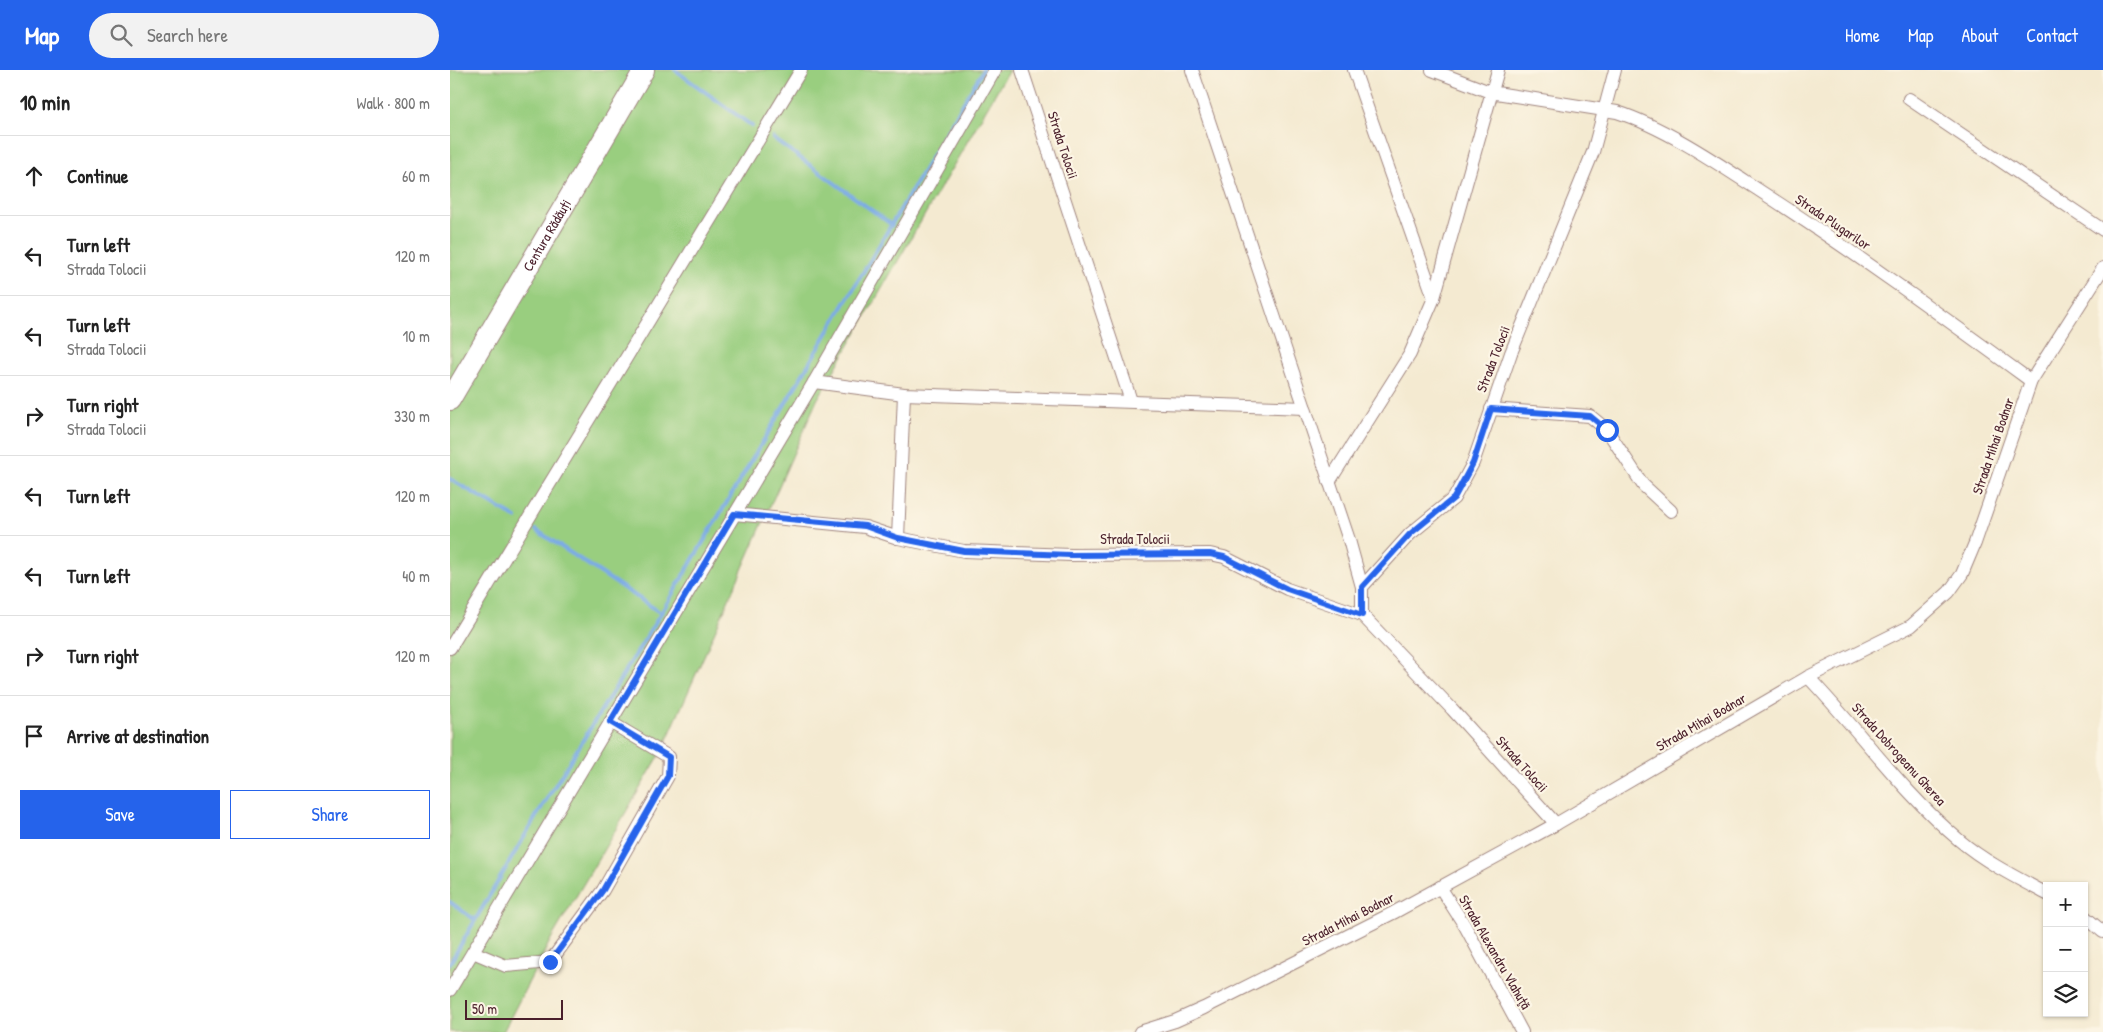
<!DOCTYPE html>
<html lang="en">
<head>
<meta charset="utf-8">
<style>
	body { margin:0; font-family:"Patrick Hand",sans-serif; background:#f2f2f2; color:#222 }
	.controls { position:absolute; right:15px; bottom:15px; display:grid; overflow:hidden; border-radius:0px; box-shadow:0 1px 4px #0004 }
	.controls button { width:45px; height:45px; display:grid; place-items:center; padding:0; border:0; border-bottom:1px solid #e0e0e0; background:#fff; color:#222; font:25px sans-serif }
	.scale { position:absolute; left:15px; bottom:12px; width:98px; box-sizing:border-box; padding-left:5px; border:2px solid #4a1f2b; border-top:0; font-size:14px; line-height:18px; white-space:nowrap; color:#4a1f2b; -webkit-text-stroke:4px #fcf5e5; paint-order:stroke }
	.stop { position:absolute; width:15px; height:15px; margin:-11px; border:4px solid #2563eb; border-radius:50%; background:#fff }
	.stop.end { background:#2563eb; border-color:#fff; box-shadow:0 1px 5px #0008 }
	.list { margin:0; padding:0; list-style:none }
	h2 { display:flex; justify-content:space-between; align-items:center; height:65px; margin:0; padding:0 20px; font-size:21px }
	h2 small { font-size:16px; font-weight:400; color:#767676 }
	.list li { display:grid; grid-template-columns:32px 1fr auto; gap:15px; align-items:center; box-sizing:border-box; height:80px; padding:0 20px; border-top:1px solid #e0e0e0 }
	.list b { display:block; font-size:19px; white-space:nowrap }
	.list p { margin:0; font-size:16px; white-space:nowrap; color:#767676 }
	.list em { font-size:16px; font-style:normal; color:#767676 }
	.actions { display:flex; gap:10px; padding:15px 20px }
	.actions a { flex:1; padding:11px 0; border:1px solid #2563eb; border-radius:0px; text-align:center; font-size:18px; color:#2563eb }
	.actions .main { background:#2563eb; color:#fff }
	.icon { flex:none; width:28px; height:28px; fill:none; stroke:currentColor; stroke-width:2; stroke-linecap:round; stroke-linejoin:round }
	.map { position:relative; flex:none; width:1653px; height:962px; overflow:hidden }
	header { display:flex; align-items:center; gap:30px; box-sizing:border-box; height:70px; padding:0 25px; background:#2563eb; color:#fff }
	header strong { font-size:24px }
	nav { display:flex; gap:28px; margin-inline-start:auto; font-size:18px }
	.search { width:350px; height:45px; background:#f2f2f2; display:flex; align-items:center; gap:12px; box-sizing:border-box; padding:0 18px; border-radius:28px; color:#767676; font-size:19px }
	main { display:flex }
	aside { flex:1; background:#fff }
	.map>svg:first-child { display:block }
</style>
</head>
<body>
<header>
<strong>Map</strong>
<div class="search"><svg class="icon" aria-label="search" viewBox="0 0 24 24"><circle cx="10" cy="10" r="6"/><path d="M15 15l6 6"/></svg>Search here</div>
<nav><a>Home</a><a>Map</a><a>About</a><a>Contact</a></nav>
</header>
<main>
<aside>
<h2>10 min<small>Walk · 800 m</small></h2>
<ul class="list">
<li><svg class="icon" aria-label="ahead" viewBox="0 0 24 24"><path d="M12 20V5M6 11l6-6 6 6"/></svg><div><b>Continue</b></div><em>60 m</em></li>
<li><svg class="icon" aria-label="left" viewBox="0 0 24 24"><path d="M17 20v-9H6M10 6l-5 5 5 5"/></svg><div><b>Turn left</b><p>Strada Tolocii</p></div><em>120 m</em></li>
<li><svg class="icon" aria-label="left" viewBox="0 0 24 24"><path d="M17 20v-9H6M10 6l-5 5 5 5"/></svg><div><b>Turn left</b><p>Strada Tolocii</p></div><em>10 m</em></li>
<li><svg class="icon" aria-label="right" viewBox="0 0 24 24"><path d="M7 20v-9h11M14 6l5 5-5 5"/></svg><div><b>Turn right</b><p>Strada Tolocii</p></div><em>330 m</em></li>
<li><svg class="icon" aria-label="left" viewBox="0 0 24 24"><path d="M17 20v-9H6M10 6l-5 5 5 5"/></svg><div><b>Turn left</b></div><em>120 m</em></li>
<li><svg class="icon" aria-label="left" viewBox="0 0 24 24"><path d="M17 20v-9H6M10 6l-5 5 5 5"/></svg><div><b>Turn left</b></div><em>40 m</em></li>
<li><svg class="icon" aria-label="right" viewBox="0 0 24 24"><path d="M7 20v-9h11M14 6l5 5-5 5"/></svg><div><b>Turn right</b></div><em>120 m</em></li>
<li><svg class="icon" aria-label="arrive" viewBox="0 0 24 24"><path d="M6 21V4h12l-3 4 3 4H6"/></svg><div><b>Arrive at destination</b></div></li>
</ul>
<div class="actions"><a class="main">Save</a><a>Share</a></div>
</aside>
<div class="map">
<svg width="1653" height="962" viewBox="0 0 1653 962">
	<rect width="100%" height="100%" fill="#fcf5e5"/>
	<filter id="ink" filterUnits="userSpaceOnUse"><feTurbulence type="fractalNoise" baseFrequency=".02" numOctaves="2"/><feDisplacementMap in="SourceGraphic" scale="10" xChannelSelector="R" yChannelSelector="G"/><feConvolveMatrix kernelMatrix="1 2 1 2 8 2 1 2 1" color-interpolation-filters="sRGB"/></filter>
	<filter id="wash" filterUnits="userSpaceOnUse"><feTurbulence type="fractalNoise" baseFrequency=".0096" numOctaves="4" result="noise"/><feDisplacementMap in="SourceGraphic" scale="20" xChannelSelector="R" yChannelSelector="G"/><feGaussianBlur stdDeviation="1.12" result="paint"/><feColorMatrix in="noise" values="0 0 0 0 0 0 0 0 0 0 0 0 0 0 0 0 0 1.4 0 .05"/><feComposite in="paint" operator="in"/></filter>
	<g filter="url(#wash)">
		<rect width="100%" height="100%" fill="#f4ead1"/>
		<polygon fill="#99ce7f" stroke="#727655" points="0,0 559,0 367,330 212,681 101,869 53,962 0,962"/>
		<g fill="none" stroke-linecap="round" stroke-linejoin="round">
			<g stroke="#7cabe6" stroke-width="4">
				<polyline points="225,0 302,56"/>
				<polyline points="323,68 442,155"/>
				<polyline points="0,409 66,448"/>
				<polyline points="86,460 211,543"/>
				<polyline points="0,832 25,850"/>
				<polyline points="0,893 87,745 216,535 533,0"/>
			</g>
		</g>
	</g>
	<g filter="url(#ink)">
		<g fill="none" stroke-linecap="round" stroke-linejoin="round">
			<g stroke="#9f847e" stroke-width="14">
				<g id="minor">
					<polyline points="572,0 681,331"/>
					<polyline points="742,0 899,470 912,517 912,545"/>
					<polyline points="904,0 984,228"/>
					<path d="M982,0L1040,22L1167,42C1216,58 1267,93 1310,121C1403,181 1492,246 1581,311"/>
					<polyline points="1459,29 1653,160"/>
					<polyline points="364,312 454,324 855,338"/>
					<polyline points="1041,339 1140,346 1157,360 1193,415 1221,441"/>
					<polyline points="879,412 960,284 984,228 1048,0"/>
					<polyline points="284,444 415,457 448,468 514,481 621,485 760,484 774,487 837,519 912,545 1002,639 1106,754"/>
					<polyline points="448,468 454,324"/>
					<polyline points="912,517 960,464 1004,428 1023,393 1061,283 1143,82 1165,0"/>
					<polyline points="0,578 351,0"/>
					<path d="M1358,607C1409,660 1452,722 1509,770C1535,792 1567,808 1597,824"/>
					<polyline points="990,817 1015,856 1072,962"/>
					<polyline points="1634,846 1653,862"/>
					<polyline points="23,882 56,896 100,892 153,820 218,706 219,687 160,652"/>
					<polyline points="0,920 364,312 545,0"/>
					<polyline points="690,962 725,951 754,938 943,843 1106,754 1358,607 1461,556 1499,522 1512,504 1525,473 1581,311 1653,198"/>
				</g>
			</g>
			<g stroke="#9f847e" stroke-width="22">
				<g id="primary">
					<path id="s1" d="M0,330L194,0"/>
				</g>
			</g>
			<use href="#minor" stroke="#fff" stroke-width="12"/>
			<use href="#primary" stroke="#fff" stroke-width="20"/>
		</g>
	</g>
	<g fill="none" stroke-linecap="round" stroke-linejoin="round" filter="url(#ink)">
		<polyline stroke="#2563eb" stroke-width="6" points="100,892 153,820 218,706 219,687 160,652 284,444 415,456 448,468 514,481 620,485 760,484 774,487 837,519 912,545 912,517 960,464 1004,428 1023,393 1041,339 1140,346 1157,360"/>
	</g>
	<g text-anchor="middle" stroke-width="4.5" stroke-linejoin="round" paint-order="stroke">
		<g font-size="14" fill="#4a1f2b" stroke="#fcf5e5">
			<text transform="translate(613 75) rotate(72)" y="5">Strada Tolocii</text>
			<text transform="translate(1383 152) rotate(34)" y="5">Strada Plugarilor</text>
			<text dy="5" stroke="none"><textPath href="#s1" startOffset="191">Centura Rădăuți</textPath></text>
			<text transform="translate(1043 289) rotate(-69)" y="5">Strada Tolocii</text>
			<text transform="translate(1543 376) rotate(-71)" y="5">Strada Mihai Bodnar</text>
			<text x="685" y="474">Strada Tolocii</text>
			<text transform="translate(1251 652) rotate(-30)" y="5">Strada Mihai Bodnar</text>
			<text transform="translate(1449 684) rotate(48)" y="5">Strada Dobrogeanu Gherea</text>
			<text transform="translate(1072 694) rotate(48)" y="5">Strada Tolocii</text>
			<text transform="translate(898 849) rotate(-27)" y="5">Strada Mihai Bodnar</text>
			<text transform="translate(1045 882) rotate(60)" y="5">Strada Alexandru Vlahuţă</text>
		</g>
	</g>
</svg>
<div class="controls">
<button>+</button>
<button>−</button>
<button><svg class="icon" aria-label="layers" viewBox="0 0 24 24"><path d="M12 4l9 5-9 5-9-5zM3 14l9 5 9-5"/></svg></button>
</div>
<div class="scale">50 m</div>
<div class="stop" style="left:1157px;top:360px"></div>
<div class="stop end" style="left:100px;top:892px"></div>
</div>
</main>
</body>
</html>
